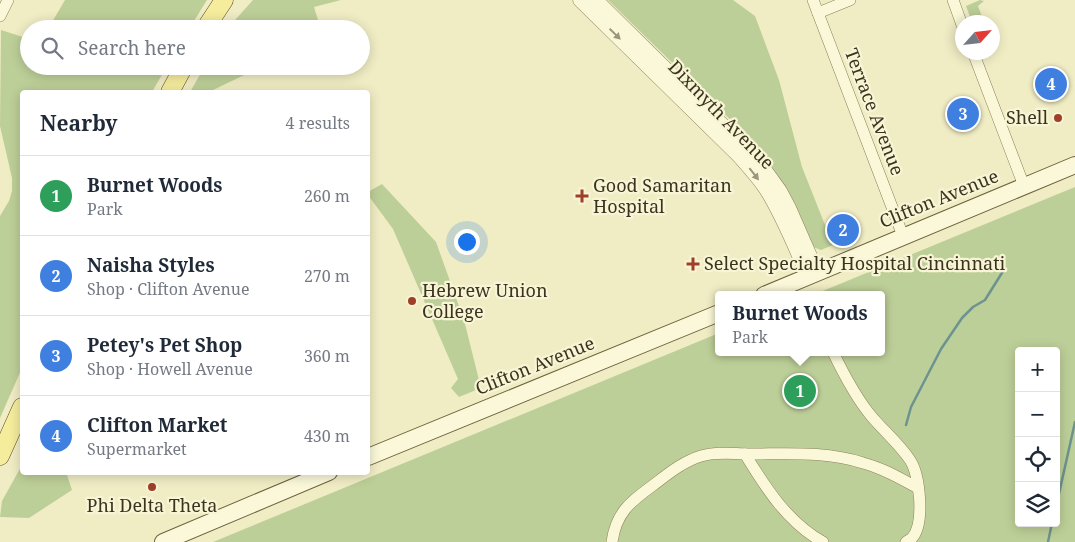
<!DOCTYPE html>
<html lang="en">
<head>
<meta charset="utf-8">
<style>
	body { margin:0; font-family:"Noto Serif",serif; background:#f6f6f7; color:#1f2937 }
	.controls { position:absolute; right:15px; bottom:15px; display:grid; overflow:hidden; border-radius:5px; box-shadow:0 2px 12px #0003 }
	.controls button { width:45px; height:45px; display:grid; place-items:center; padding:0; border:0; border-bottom:1px solid #e0e1e3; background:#fff; color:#1f2937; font:25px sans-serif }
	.compass { position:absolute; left:955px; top:15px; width:45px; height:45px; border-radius:50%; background:#fff; box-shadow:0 2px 12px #0003; rotate:63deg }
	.you { position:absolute; left:466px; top:241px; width:18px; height:18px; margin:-12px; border:4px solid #fff; border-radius:50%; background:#1a73e8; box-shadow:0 0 0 8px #1a73e833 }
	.badge { display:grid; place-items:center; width:32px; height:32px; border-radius:50%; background:#1a73e8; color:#fff; font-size:16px; font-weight:700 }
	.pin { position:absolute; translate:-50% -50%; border:2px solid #fff; box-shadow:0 1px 5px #0006 }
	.popup { position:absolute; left:715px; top:291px; width:170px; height:65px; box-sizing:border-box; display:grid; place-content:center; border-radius:5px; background:#fff; filter:drop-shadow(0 1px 4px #0005); font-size:16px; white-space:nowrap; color:#747a83 }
	.popup b { font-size:19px; color:#1f2937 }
	.popup::after { content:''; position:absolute; left:50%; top:100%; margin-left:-10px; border:10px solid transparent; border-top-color:#fff }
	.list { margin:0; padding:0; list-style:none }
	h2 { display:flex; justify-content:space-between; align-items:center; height:65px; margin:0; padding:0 20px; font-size:21px }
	h2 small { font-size:16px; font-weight:400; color:#747a83 }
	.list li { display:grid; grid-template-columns:32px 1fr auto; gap:15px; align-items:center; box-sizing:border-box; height:80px; padding:0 20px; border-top:1px solid #e0e1e3 }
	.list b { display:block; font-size:19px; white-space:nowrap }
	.list p { margin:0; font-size:16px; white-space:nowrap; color:#747a83 }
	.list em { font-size:16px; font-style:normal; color:#747a83 }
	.icon { flex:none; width:28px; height:28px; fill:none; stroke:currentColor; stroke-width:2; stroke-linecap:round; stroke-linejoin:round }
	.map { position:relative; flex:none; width:1075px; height:542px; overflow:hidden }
	.search { position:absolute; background:#fff; box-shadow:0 2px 12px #0003; left:20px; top:20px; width:350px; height:55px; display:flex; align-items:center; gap:12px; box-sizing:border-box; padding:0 18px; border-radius:28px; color:#747a83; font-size:19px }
	.panel { position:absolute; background:#fff; box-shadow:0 2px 12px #0003; left:20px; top:90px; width:350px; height:385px; border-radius:5px }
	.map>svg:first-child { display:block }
</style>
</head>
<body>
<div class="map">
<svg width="1075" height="542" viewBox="0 0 1075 542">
	<rect width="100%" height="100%" fill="#f0edc5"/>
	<g fill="#bdcf98" fill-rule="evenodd">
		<polygon points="65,0 207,0 189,29 48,29"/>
		<polygon points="253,0 341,0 314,7 318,20 322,20 326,29 227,29"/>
		<path d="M608,0H733L755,16L779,80L802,167L833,245L821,250L813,247C795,203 782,175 750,139Z"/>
		<polygon points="980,0 984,1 978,6 984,22 972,22 966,6"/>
		<polygon points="1,30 29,39 29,66 167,66 152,92 22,92 22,368 0,418 0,216 9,201 12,191 12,178 0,126"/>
		<polygon points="205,66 263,66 209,92 190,92"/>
		<polygon points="382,184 436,242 464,320 481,388 459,397 451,388 458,379 393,229 368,195 368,192"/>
		<path d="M1075,187V542H213L719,333V352H881V295H813ZM1019,351H1056V523H1019Z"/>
		<polygon points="22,465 22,472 72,473 67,475 72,490 29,518 0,517 2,501"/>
	</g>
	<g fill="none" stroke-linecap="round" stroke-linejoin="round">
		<g stroke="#6d9391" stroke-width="2.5">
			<polyline points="906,425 911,407 941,349 962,318 973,307 985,300 1005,268"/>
			<polyline points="1056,507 1075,422"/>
			<polyline points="1048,542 1052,523"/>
		</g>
		<g stroke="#8d805a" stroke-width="12">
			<g id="minor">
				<polyline points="813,0 903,236"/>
				<polyline points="953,0 962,25"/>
				<polyline points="818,13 850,0"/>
				<polyline points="0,16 8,0"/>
				<polyline points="973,52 1024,186"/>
				<path d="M833,352C844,375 856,398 872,417C885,432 900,445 910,460C920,475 925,524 912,538C912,538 906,542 906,542"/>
				<path d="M745,454C765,487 788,523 823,542"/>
				<path d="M612,542C616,513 630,502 652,486C668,474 682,462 701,456C717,451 733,454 750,454C788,454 827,451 863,463C883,468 901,479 918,488"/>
			</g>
		</g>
		<g stroke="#8d805a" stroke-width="15">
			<g id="tertiary">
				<path d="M580,0L739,156C748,166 758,177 766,189C783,216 795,247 808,276"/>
				<polyline points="596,0 757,159 780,191 789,208 817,272"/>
			</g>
		</g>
		<g stroke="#6e603d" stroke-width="18">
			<g id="secondary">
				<polyline points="764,295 1075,165"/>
				<polyline points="368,457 719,313"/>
				<polyline points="163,542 329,472"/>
			</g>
		</g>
		<g stroke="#5a4c2e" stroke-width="19">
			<g id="primary">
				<polyline points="205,29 224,0"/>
				<polyline points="170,92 184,66"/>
				<polyline points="0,456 22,407"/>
			</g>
		</g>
		<use href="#minor" stroke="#faf8d9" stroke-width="11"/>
		<use href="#tertiary" stroke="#faf8d9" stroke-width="14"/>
		<use href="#secondary" stroke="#faf8d9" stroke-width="16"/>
		<use href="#primary" stroke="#f5ec9c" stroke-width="18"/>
	</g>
	<defs><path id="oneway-solid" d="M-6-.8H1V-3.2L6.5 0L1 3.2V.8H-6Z" transform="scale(1.25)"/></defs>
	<g fill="#9b967c">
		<use href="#oneway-solid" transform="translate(615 34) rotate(44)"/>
		<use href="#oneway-solid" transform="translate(754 174) rotate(52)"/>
	</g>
	<g fill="#9f3f27" stroke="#f7f5d5" stroke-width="2">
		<circle cx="1058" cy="118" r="5"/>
		<path d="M579.5 188.5h5v5h5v5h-5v5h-5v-5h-5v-5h5z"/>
		<path d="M690.5 256.5h5v5h5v5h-5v5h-5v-5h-5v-5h5z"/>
		<circle cx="412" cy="301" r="5"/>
		<circle cx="152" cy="487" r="5"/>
	</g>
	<g text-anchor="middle" stroke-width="4.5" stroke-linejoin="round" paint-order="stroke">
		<g font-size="18" fill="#3c331e" stroke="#f7f5d5">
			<text transform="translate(874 112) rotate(69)" y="6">Terrace Avenue</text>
			<text transform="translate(721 115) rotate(46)" y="6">Dixmyth Avenue</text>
			<text transform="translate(939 199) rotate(-22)" y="6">Clifton Avenue</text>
			<text transform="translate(535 366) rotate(-22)" y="6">Clifton Avenue</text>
		</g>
		<g font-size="18" fill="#3c331e" stroke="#f7f5d5" text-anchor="start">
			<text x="1048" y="124" text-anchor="end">Shell</text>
			<text x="593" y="192">Good Samaritan<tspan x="593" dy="21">Hospital</tspan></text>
			<text x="704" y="270">Select Specialty Hospital Cincinnati</text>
			<text x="422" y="297">Hebrew Union<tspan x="422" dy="21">College</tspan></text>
			<text x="152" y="512" text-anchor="middle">Phi Delta Theta</text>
		</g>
	</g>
</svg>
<div class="controls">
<button>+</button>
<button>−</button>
<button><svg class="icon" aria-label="locate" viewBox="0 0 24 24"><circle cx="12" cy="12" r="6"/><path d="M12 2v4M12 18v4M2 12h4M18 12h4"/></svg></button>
<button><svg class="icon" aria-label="layers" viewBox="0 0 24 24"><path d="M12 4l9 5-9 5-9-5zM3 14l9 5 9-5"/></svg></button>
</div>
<svg class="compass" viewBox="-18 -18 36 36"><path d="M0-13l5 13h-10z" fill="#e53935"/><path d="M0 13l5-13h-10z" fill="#747a83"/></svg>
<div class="you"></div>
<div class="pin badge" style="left:800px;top:391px;background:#2e9e5b">1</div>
<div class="popup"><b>Burnet Woods</b>Park</div>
<div class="pin badge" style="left:843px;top:230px;background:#3f7fe0">2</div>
<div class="pin badge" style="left:963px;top:114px;background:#3f7fe0">3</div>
<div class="pin badge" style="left:1051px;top:84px;background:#3f7fe0">4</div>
<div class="search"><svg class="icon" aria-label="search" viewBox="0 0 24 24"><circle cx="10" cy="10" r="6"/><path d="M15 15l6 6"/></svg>Search here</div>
<section class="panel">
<h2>Nearby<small>4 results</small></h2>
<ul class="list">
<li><span class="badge" style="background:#2e9e5b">1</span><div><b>Burnet Woods</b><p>Park</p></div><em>260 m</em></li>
<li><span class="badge" style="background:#3f7fe0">2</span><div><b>Naisha Styles</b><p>Shop · Clifton Avenue</p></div><em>270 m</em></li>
<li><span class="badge" style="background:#3f7fe0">3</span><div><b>Petey's Pet Shop</b><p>Shop · Howell Avenue</p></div><em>360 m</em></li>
<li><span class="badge" style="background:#3f7fe0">4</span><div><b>Clifton Market</b><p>Supermarket</p></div><em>430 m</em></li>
</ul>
</section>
</div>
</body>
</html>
